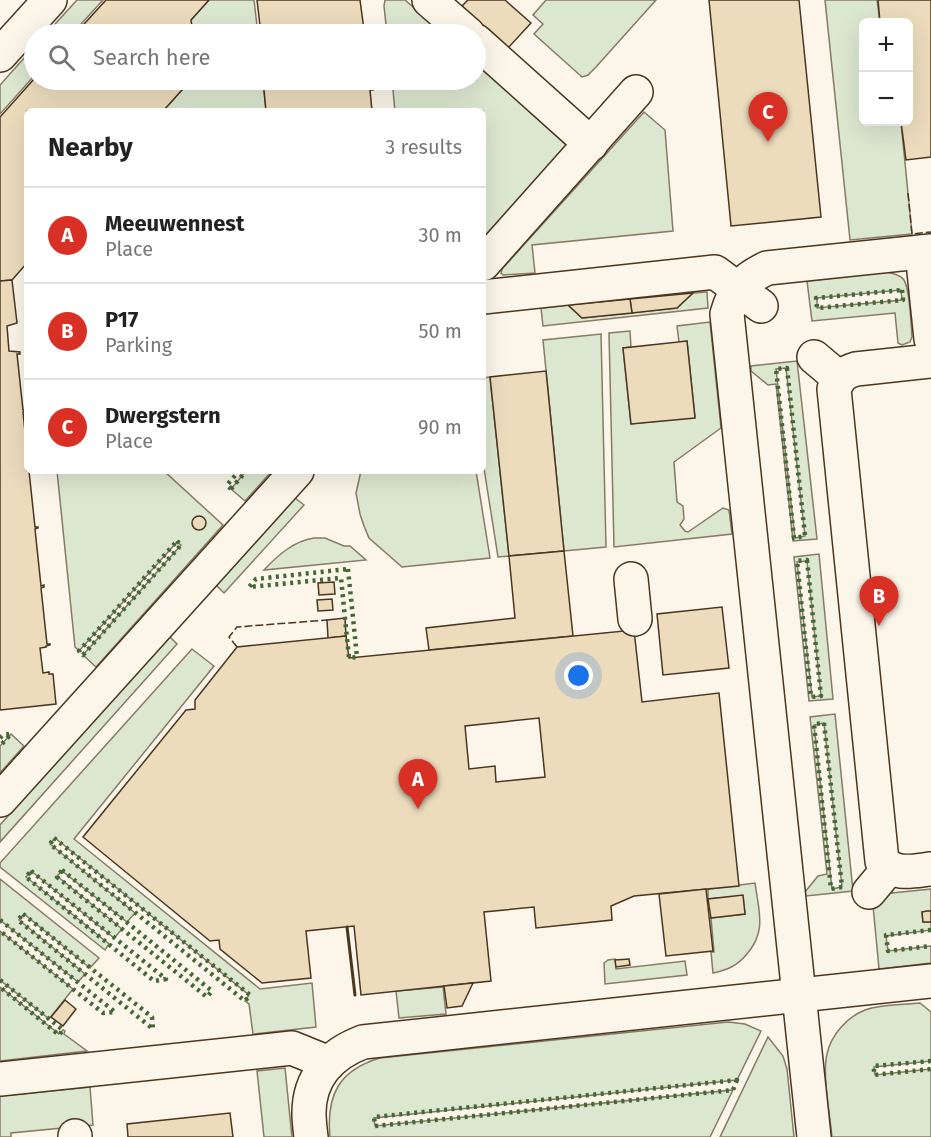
<!DOCTYPE html>
<html lang="en">
<head>
<meta charset="utf-8">
<style>
	body { margin:0; font-family:"Fira Sans",sans-serif; background:#f2f2f2; color:#222 }
	.controls { position:absolute; right:18px; top:18px; display:grid; overflow:hidden; border-radius:9px; box-shadow:0 6px 24px #0002 }
	.controls button { width:54px; height:54px; display:grid; place-items:center; padding:0; border:0; border-bottom:2px solid #e0e0e0; background:#fff; color:#222; font:30px sans-serif }
	.you { position:absolute; left:579px; top:676px; width:21px; height:21px; margin:-15px; border:4px solid #fff; border-radius:50%; background:#1a73e8; box-shadow:0 0 0 9px #1a73e833 }
	.badge { display:grid; place-items:center; width:39px; height:39px; border-radius:50%; background:#d93025; color:#fff; font-size:20px; font-weight:700 }
	.pin { position:absolute; translate:-50% -50px; filter:drop-shadow(0 2px 3px #0008) }
	.pin::after { content:''; position:absolute; top:32px; width:21px; height:18px; background:inherit; clip-path:polygon(0 0,100% 0,50% 100%) }
	.list { margin:0; padding:0; list-style:none }
	h2 { display:flex; justify-content:space-between; align-items:center; height:78px; margin:0; padding:0 24px; font-size:26px }
	h2 small { font-size:20px; font-weight:400; color:#767676 }
	.list li { display:grid; grid-template-columns:39px 1fr auto; gap:18px; align-items:center; box-sizing:border-box; height:96px; padding:0 24px; border-top:2px solid #e0e0e0 }
	.list b { display:block; font-size:22px; white-space:nowrap }
	.list p { margin:0; font-size:20px; white-space:nowrap; color:#767676 }
	.list em { font-size:20px; font-style:normal; color:#767676 }
	.icon { flex:none; width:33px; height:33px; fill:none; stroke:currentColor; stroke-width:2; stroke-linecap:round; stroke-linejoin:round }
	.map { position:relative; flex:none; width:931px; height:1137px; overflow:hidden }
	.search { position:absolute; background:#fff; box-shadow:0 6px 24px #0002; left:24px; top:24px; width:462px; height:66px; display:flex; align-items:center; gap:15px; box-sizing:border-box; padding:0 21px; border-radius:33px; color:#767676; font-size:22px }
	.panel { position:absolute; background:#fff; box-shadow:0 6px 24px #0002; left:24px; top:108px; width:462px; height:366px; border-radius:9px }
	.map>svg:first-child { display:block }
</style>
</head>
<body>
<div class="map">
<svg width="931" height="1137" viewBox="0 0 931 1137">
	<rect width="100%" height="100%" fill="#fbf6e9"/>
	<g fill="#dce7d0" stroke="#887966" stroke-width="1.5" fill-rule="evenodd">
		<polygon points="77,0 103,0 72,34 46,34"/>
		<polygon points="209,0 254,0 258,34 193,34 191,20"/>
		<polygon points="385,0 405,0 444,34 387,34 384,6"/>
		<polygon points="546,0 656,0 596,67 588,75 582,77 534,34 543,24 533,15"/>
		<polygon points="825,0 877,0 880,22 864,22 864,122 901,122 912,234 850,240"/>
		<polygon points="34,47 34,76 0,114 0,85"/>
		<polygon points="476,63 567,145 483,238 483,111 395,111 392,80 476,80"/>
		<polygon points="191,80 263,80 266,111 163,111"/>
		<polygon points="644,112 665,130 673,231 532,245 535,273 503,275 501,273 502,269"/>
		<path d="M887,272C893,274 900,274 904,280C910,290 911,324 912,337L910,342L902,345L898,343L895,313L812,321L807,281ZM901,290L902,300L817,308V298Z"/>
		<polygon points="707,292 708,308 543,326 541,308 568,305 582,318 677,308 693,293"/>
		<polygon points="710,322 721,428 674,462 677,502 683,506 684,519 680,525 685,531 688,532 723,508 729,510 732,534 614,547 609,333 630,331 631,347 623,348 631,424 695,417 687,341 679,342 677,326"/>
		<polygon points="601,334 606,547 564,551 543,340"/>
		<path d="M797,361L817,539L793,541L776,384L768,385L751,371V366ZM786,368L805,536L795,538L776,369Z"/>
		<polygon points="490,377 509,556 498,557 483,462 483,378"/>
		<polygon points="57,471 164,471 223,525 96,667 83,655 181,545 177,542 79,651 75,647"/>
		<polygon points="246,471 272,471 245,501 231,489"/>
		<polygon points="361,471 476,471 490,558 402,567 369,538 364,526 360,514 356,493"/>
		<polygon points="295,498 304,505 224,593 216,585"/>
		<path d="M314,538H325L344,546H350L366,560L264,570C278,555 294,541 314,538Z"/>
		<path d="M819,554L833,699L809,701L794,557ZM807,561L821,696L812,697L797,562Z"/>
		<polygon points="169,636 177,644 0,842 0,825"/>
		<polygon points="192,649 214,666 74,839 260,989 312,983 316,1027 253,1034 249,1004 245,1001 249,995 55,838 50,844 135,913 127,922 62,871 57,876 122,929 114,938 31,871 26,877 109,944 105,950 0,867 0,863"/>
		<path d="M835,714L853,891L806,896L805,892L818,876L827,874L810,717ZM824,723L842,887L832,889L814,725Z"/>
		<polygon points="11,734 24,746 0,773 0,746"/>
		<polygon points="0,879 99,958 90,968 24,914 19,920 85,974 78,982 0,920"/>
		<path d="M755,883C759,912 767,932 746,955C737,966 727,970 713,973L711,952H714L711,918L745,914L743,896L708,899V889Z"/>
		<polygon points="931,889 931,911 922,912 923,922 931,922 931,930 886,936 888,951 931,946 931,963 879,969 872,895"/>
		<polygon points="0,931 73,989 49,1019 0,980"/>
		<polygon points="615,959 616,969 685,961 687,975 605,984 604,963 608,960"/>
		<polygon points="0,987 59,1034 63,1030 65,1031 64,1034 87,1051 0,1061"/>
		<polygon points="443,987 446,1014 399,1018 396,991"/>
		<path d="M920,1003L931,1012V1061L874,1067L875,1075L931,1069V1137H832C830,1115 822,1075 827,1054C831,1035 847,1017 865,1010C882,1004 902,1005 920,1003Z"/>
		<path d="M728,1022L745,1024L761,1031L737,1080L374,1118L375,1126L733,1090L710,1137H330C326,1095 339,1070 380,1058Z"/>
		<polygon points="768,1037 783,1056 787,1069 794,1137 720,1137"/>
		<polygon points="285,1068 292,1137 264,1137 257,1071"/>
		<polygon points="90,1087 93,1125 11,1133 11,1137 0,1137 0,1096"/>
	</g>
	<g fill="#ecdcbc" stroke="#4a3520" stroke-width="1.5" fill-rule="evenodd">
		<polygon points="106,0 209,0 191,20 193,34 75,34"/>
		<polygon points="257,0 360,0 364,30 366,30 367,32 364,32 364,34 261,34"/>
		<polygon points="468,0 505,0 531,23 508,48 462,6"/>
		<polygon points="709,0 799,0 821,217 731,226"/>
		<polygon points="878,0 931,0 931,157 906,160 901,122 908,122 908,22 880,22"/>
		<polygon points="34,79 191,80 163,111 27,111 27,263 12,280 0,281 0,117"/>
		<polygon points="263,80 369,80 370,89 373,89 373,90 370,90 372,111 266,111"/>
		<polygon points="12,280 17,323 7,326 9,351 20,352 20,354 17,354 23,410 26,410 26,411 23,412 27,452 27,471 29,471 35,527 38,527 38,528 35,529 41,586 44,585 44,587 41,588 47,644 50,644 50,645 46,646 46,647 40,648 43,673 49,672 49,674 53,674 56,704 0,710 0,281"/>
		<polygon points="693,293 677,308 632,313 630,299"/>
		<polygon points="630,299 632,313 582,318 568,305"/>
		<polygon points="687,341 695,418 631,424 623,348"/>
		<polygon points="546,371 564,551 509,556 490,377"/>
		<circle cx="199" cy="523" r="7"/>
		<polygon points="564,551 573,636 429,650 426,628 515,618 509,556"/>
		<polygon points="334,582 335,594 319,595 318,583"/>
		<polygon points="332,599 333,610 318,611 317,600"/>
		<polygon points="722,607 729,668 663,675 657,614"/>
		<polygon points="345,618 346,636 328,638 327,620"/>
		<path d="M634,630L642,702L719,693L739,886L634,896L611,906L612,920L536,928L534,907L484,912L491,981L361,995L354,926L306,931L311,978L262,983L220,949L219,940L210,941L83,837L186,710L195,709V700L237,647L346,636L349,658ZM539,718L545,777L496,782L495,766L469,769L465,726Z"/>
		<polygon points="706,889 713,951 666,956 659,894"/>
		<polygon points="743,895 745,914 711,918 708,899"/>
		<polygon points="927,911 931,911 931,922 923,922 922,912"/>
		<polygon points="629,959 630,965 616,967 615,960"/>
		<polygon points="473,983 462,1006 447,1008 444,986"/>
		<polygon points="65,1000 76,1009 63,1026 51,1017"/>
		<polygon points="230,1113 233,1137 128,1137 127,1124"/>
	</g>
	<g fill="none" stroke-linecap="round" stroke-linejoin="round">
		<g stroke="#4a3520" stroke-width="36">
			<g id="minor">
				<polyline points="429,0 468,34"/>
				<polyline points="476,41 591,144"/>
				<polyline points="0,55 50,0"/>
				<polyline points="922,252 931,339"/>
				<polyline points="483,264 636,92"/>
				<polyline points="483,297 715,272 761,306"/>
				<polyline points="814,357 839,378"/>
				<path d="M931,361L856,369C843,373 840,376 834,389L882,861C896,876 912,871 931,869"/>
				<polyline points="631,579 635,619"/>
				<polyline points="0,800 297,471"/>
				<polyline points="869,892 889,868"/>
				<polyline points="0,1079 292,1048 329,1063"/>
				<polyline points="75,1136 75,1137"/>
				<path d="M311,1137C310,1129 309,1121 309,1113C309,1077 331,1054 363,1042L931,981"/>
				<path d="M814,1137L727,314C734,289 744,279 767,268L931,251"/>
			</g>
		</g>
		<use href="#minor" stroke="#fbf6e9" stroke-width="33"/>
		<g stroke="#436837" stroke-width="4.5" stroke-dasharray="3 4.5" stroke-linecap="butt">
			<polygon points="902,290 903,300 817,308 816,298"/>
			<polygon points="787,368 805,536 794,538 776,369"/>
			<polyline points="231,489 227,485 239,471"/>
			<polyline points="231,489 246,471"/>
			<polygon points="177,541 181,545 83,655 79,651"/>
			<polygon points="807,560 821,696 811,697 797,561"/>
			<polygon points="348,569 357,657 349,658 341,578 249,587 256,579"/>
			<polygon points="824,723 842,887 831,889 814,724"/>
			<polyline points="0,738 3,735 11,734 0,746"/>
			<polygon points="54,838 250,995 245,1001 50,844"/>
			<polygon points="62,870 212,991 207,997 57,877"/>
			<polygon points="31,871 166,979 154,981 26,877"/>
			<polygon points="23,914 152,1017 153,1029 18,920"/>
			<polyline points="0,920 115,1012 103,1013 0,931"/>
			<polyline points="931,930 886,935 888,951 931,946"/>
			<polyline points="0,980 63,1030 59,1035 0,987"/>
			<polyline points="931,1061 874,1066 874,1075 931,1069"/>
			<polygon points="737,1080 733,1090 375,1126 374,1117"/>
		</g>
		<g stroke="#4a3520" stroke-width="1.5" stroke-dasharray="8 3" stroke-linecap="butt">
			<polyline points="908,193 912,234 931,232"/>
			<polyline points="237,647 229,637 237,627 327,620"/>
		</g>
		<polyline stroke="#4a3520" stroke-width="3" points="347,927 355,995"/>
	</g>
</svg>
<div class="controls">
<button>+</button>
<button>−</button>
</div>
<div class="you"></div>
<div class="pin badge" style="left:418px;top:809px">A</div>
<div class="pin badge" style="left:879px;top:626px">B</div>
<div class="pin badge" style="left:768px;top:142px">C</div>
<div class="search"><svg class="icon" aria-label="search" viewBox="0 0 24 24"><circle cx="10" cy="10" r="6"/><path d="M15 15l6 6"/></svg>Search here</div>
<section class="panel">
<h2>Nearby<small>3 results</small></h2>
<ul class="list">
<li><span class="badge">A</span><div><b>Meeuwennest</b><p>Place</p></div><em>30 m</em></li>
<li><span class="badge">B</span><div><b>P17</b><p>Parking</p></div><em>50 m</em></li>
<li><span class="badge">C</span><div><b>Dwergstern</b><p>Place</p></div><em>90 m</em></li>
</ul>
</section>
</div>
</body>
</html>
